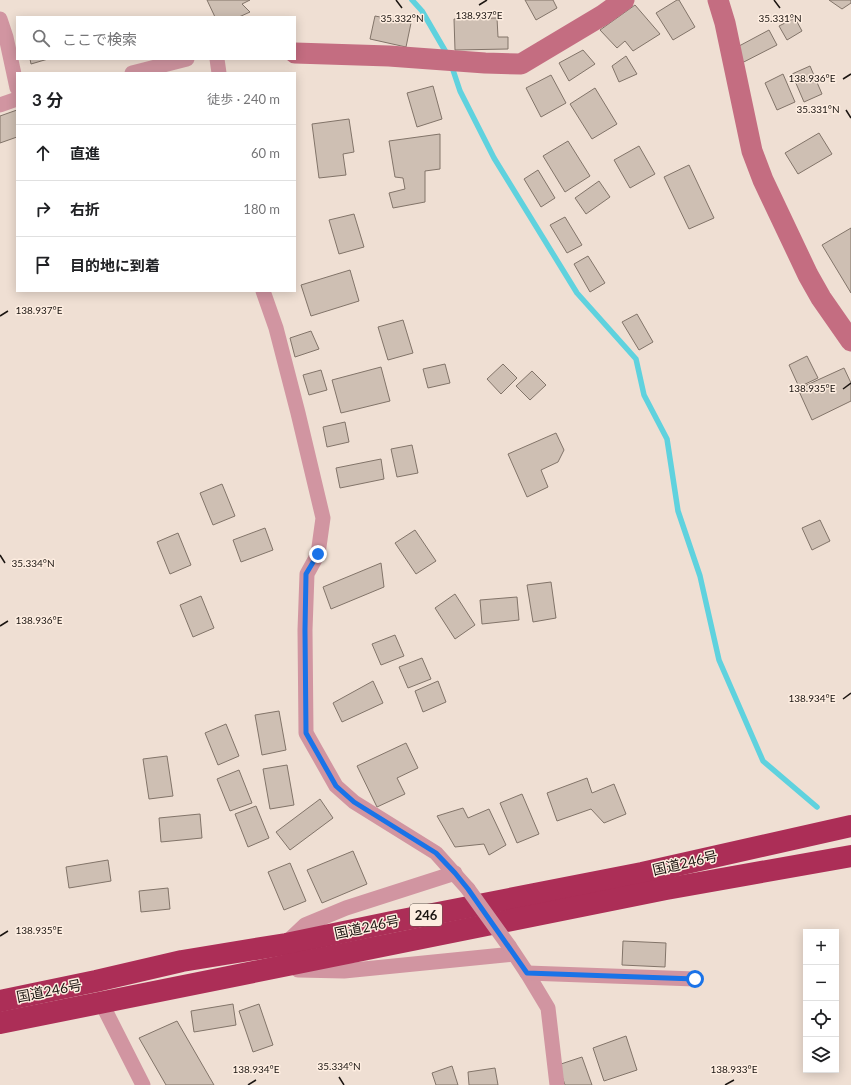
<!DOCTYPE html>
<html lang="ja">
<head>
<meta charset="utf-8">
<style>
	body { margin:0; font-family:Lato,"Noto Sans JP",sans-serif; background:#f6f6f6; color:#202124 }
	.controls { position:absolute; right:12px; bottom:12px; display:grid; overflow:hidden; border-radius:0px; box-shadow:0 2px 10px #0003 }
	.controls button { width:36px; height:36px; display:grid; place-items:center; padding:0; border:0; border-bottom:1px solid #e0e0e0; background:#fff; color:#202124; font:20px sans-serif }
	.stop { position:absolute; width:12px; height:12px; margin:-9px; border:3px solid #1a73e8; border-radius:50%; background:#fff }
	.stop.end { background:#1a73e8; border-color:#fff; box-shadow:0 1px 4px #0008 }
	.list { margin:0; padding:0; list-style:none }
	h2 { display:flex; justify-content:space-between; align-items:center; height:52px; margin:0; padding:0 16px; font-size:17px }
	h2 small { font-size:13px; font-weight:400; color:#757577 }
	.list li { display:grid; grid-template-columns:26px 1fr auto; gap:12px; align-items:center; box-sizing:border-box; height:56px; padding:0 16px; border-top:1px solid #e0e0e0 }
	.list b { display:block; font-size:15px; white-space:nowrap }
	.list em { font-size:13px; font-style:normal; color:#757577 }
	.icon { flex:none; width:22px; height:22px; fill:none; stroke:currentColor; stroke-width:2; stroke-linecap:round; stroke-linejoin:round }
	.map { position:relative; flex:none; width:851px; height:1085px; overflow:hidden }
	.search { position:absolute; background:#fff; box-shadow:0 2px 10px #0003; left:16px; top:16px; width:280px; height:44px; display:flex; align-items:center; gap:10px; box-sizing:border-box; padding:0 14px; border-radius:0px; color:#757577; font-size:15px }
	.panel { position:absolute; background:#fff; box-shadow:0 2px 10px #0003; left:16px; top:72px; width:280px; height:220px; border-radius:0px }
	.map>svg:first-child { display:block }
</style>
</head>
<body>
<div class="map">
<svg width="851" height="1085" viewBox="0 0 851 1085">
	<rect width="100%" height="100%" fill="#efdfd3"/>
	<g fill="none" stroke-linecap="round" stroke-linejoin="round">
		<g stroke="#5fd2de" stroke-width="5.5">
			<polyline points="412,0 422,11 447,54"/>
			<polyline points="451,64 460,91 494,158 577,293 636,359 644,395 667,439 678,511 700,576 719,660 763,761 817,807"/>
		</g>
	</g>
	<g fill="#cebfb3" stroke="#827469">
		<polygon points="207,0 250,0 242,4 250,12 239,17 215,17"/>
		<polygon points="525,0 553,0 557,8 536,20"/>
		<polygon points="677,0 679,0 695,27 673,40 656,13"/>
		<polygon points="829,0 851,0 851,3 842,9"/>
		<polygon points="635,5 660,34 633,51 625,41 617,48 600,30"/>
		<polygon points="375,16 411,23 406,47 370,39"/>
		<polygon points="497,18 498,37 508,37 508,49 455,50 454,19"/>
		<polygon points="795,18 802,31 787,40 779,26"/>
		<polygon points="769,30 777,45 734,67 726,53"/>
		<polygon points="583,50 595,64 569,81 559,63"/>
		<polygon points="626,56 637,74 619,82 612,66"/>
		<polygon points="30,59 48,59 31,64"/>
		<polygon points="810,66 822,94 804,102 792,74"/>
		<polygon points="783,74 795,102 777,110 765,83"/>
		<polygon points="551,75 566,103 541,117 526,88"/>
		<polygon points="433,86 442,119 417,127 407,93"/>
		<polygon points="595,88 617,124 592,139 570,104"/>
		<polygon points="17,110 17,137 0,143 0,116"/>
		<polygon points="349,119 354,152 343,154 346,175 319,178 312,124"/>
		<polygon points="819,133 832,154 798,174 785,153"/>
		<polygon points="440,134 440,169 425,171 425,202 393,208 389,193 405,189 403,178 395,177 389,141"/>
		<polygon points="568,141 590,176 565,192 543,156"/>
		<polygon points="639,146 655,174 630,188 614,160"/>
		<polygon points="689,165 714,218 689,229 664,177"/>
		<polygon points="538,170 555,198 541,207 524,179"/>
		<polygon points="599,181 610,197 586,214 575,198"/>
		<polygon points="354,214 364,247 339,254 329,220"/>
		<polygon points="565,217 582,245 567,253 550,225"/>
		<polygon points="851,228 851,293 822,245"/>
		<polygon points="588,256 605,283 590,292 574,264"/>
		<polygon points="350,270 359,301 311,316 301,285"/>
		<polygon points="637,314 653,342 639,350 622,322"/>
		<polygon points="403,320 413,353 388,360 378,327"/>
		<polygon points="311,331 319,349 295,357 290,338"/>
		<polygon points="807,356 818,378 799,387 789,365"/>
		<polygon points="445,364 450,383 428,388 423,369"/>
		<polygon points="503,364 517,378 501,394 487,379"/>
		<polygon points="381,367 390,401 341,413 332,380"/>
		<polygon points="844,368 851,383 851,401 812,420 798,389"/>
		<polygon points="321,370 327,390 309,395 303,375"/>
		<polygon points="532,371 546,385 530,400 516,386"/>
		<polygon points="345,422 349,442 327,447 323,427"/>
		<polygon points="556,433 564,450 558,462 541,470 548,487 527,497 508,454"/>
		<polygon points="412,445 418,473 397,477 391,449"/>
		<polygon points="381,459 384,479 340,488 336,468"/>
		<polygon points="222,484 235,516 213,525 200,493"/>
		<polygon points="820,520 830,541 812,550 802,528"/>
		<polygon points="265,528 273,550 241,562 233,540"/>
		<polygon points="415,530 436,561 416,574 395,543"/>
		<polygon points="178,533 191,565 170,574 157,542"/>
		<polygon points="381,563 384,587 331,609 323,587"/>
		<polygon points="551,582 556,618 533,622 527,585"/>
		<polygon points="455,594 475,625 455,639 435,608"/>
		<polygon points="201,596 214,628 193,637 180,605"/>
		<polygon points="517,597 519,620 482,624 480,600"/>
		<polygon points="395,635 404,656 381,665 372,644"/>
		<polygon points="422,658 431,679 408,688 399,667"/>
		<polygon points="373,681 383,703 342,722 333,703"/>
		<polygon points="438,681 446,702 423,712 415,691"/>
		<polygon points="279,711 286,750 262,755 255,715"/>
		<polygon points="226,724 239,756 218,765 205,733"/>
		<polygon points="406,743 418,768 397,778 405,794 377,807 357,766"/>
		<polygon points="167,756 173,796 149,799 143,759"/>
		<polygon points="287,765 294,805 270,809 263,769"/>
		<polygon points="239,770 252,803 230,811 217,779"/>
		<polygon points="587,778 592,793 614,784 626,814 604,823 591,809 557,821 547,793"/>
		<polygon points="522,794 539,834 517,843 500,803"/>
		<polygon points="320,799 333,818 290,850 276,832"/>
		<polygon points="256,806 269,838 248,847 235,814"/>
		<polygon points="463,808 468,818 489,809 506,845 489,855 484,844 455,847 437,816"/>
		<polygon points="200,814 202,838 161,842 159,818"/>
		<polygon points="353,851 367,884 322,903 307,870"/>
		<polygon points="108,860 111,881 69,888 66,867"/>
		<polygon points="290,863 306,901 284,910 268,872"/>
		<polygon points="168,888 170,909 141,912 139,891"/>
		<polygon points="623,941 666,943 665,967 622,965"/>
		<polygon points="233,1004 236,1025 194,1032 191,1011"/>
		<polygon points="259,1004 273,1045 253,1052 239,1011"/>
		<polygon points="177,1021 214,1085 166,1085 139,1038"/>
		<polygon points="626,1036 637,1070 604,1081 593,1048"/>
		<polygon points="582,1057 592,1085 565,1085 558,1065"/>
		<polygon points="452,1066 458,1085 436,1085 432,1073"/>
		<polygon points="495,1068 498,1085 469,1085 468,1072"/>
	</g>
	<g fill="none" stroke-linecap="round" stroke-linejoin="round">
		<g stroke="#d195a1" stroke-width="15">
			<polyline points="0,19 6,37 17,88"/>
			<polyline points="217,59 219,73"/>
			<polyline points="132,73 187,59"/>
			<polyline points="0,105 17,99"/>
			<polyline points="263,291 276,328 298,413 323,518 318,554 307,574 305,630 306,733 336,786 354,802 436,853 468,889"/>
			<polyline points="286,943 305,925 346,908 455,873"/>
			<polyline points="509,946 527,973 548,1008 557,1085"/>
			<polyline points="298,970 344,971 514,954"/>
			<polyline points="527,973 695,979"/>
			<polyline points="101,1002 143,1085"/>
		</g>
		<g stroke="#c46d81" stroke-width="21">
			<polyline points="718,0 725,23 752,151 763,180 808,275 821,298 851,341"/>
			<polyline points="295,53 389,56 485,63 521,64 603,15 624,0"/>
		</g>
		<g stroke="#ac2e57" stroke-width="22">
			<polyline points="0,1001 96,981 182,961 286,944 392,922 642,873 851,826"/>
			<polyline points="0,1023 666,889 851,856"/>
		</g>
		<polyline stroke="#d195a1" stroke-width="15" points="468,889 509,946"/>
	</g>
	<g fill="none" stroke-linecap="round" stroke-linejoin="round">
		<polyline stroke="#1a73e8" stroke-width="5" points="318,554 306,574 305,630 306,733 336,786 354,802 436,853 455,873 468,889 527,973 695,979"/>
	</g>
	<path fill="none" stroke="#1b1511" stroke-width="1.5" d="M396,0L402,8M774,0L780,8M479,5L487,0M843,79L851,74M846,110L851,118M0,316L8,311M843,389L851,383M0,555L5,563M0,626L8,621M843,699L851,693M0,936L8,931M339,1077L344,1085M248,1085L256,1080M725,1085L734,1080"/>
	<g text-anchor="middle" stroke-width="3" stroke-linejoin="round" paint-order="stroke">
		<rect fill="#fdede0" stroke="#5f564f" stroke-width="1" x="410" y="904" width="32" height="22" rx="3"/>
		<g font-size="13" font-weight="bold" fill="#1b1511">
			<text x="426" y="920">246</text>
		</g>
		<g font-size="14" fill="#1b1511" stroke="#fdede0">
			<text transform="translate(685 863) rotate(-13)" y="5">国道246号</text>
			<text transform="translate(367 927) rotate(-12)" y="5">国道246号</text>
			<text transform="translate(49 991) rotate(-11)" y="5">国道246号</text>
		</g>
	</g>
	<g font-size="10" text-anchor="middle" fill="#1b1511" stroke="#fdede0" stroke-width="3" stroke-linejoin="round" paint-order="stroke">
		<text x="479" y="19">138.937°E</text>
		<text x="402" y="22">35.332°N</text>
		<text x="780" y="22">35.331°N</text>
		<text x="812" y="82">138.936°E</text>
		<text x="818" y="113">35.331°N</text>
		<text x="39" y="314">138.937°E</text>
		<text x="812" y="392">138.935°E</text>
		<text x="33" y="567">35.334°N</text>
		<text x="39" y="624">138.936°E</text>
		<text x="812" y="702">138.934°E</text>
		<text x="39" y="934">138.935°E</text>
		<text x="339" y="1070">35.334°N</text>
		<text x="256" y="1073">138.934°E</text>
		<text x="734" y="1073">138.933°E</text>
	</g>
</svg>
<div class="controls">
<button>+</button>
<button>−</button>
<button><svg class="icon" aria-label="locate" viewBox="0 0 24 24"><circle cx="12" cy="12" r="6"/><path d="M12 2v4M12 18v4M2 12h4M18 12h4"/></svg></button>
<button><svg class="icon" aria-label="layers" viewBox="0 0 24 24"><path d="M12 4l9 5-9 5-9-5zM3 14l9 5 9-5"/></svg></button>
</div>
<div class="stop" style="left:695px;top:979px"></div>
<div class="stop end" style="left:318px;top:554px"></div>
<div class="search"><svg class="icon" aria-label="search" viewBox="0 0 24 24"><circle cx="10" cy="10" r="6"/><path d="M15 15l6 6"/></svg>ここで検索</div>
<section class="panel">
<h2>3 分<small>徒歩 · 240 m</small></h2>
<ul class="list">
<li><svg class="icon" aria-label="ahead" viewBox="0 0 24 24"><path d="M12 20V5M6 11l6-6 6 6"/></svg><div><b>直進</b></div><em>60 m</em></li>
<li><svg class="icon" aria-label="right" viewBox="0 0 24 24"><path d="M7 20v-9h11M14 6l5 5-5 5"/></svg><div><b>右折</b></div><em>180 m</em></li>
<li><svg class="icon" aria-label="arrive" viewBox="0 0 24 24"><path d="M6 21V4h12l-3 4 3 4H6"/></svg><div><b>目的地に到着</b></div></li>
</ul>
</section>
</div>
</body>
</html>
